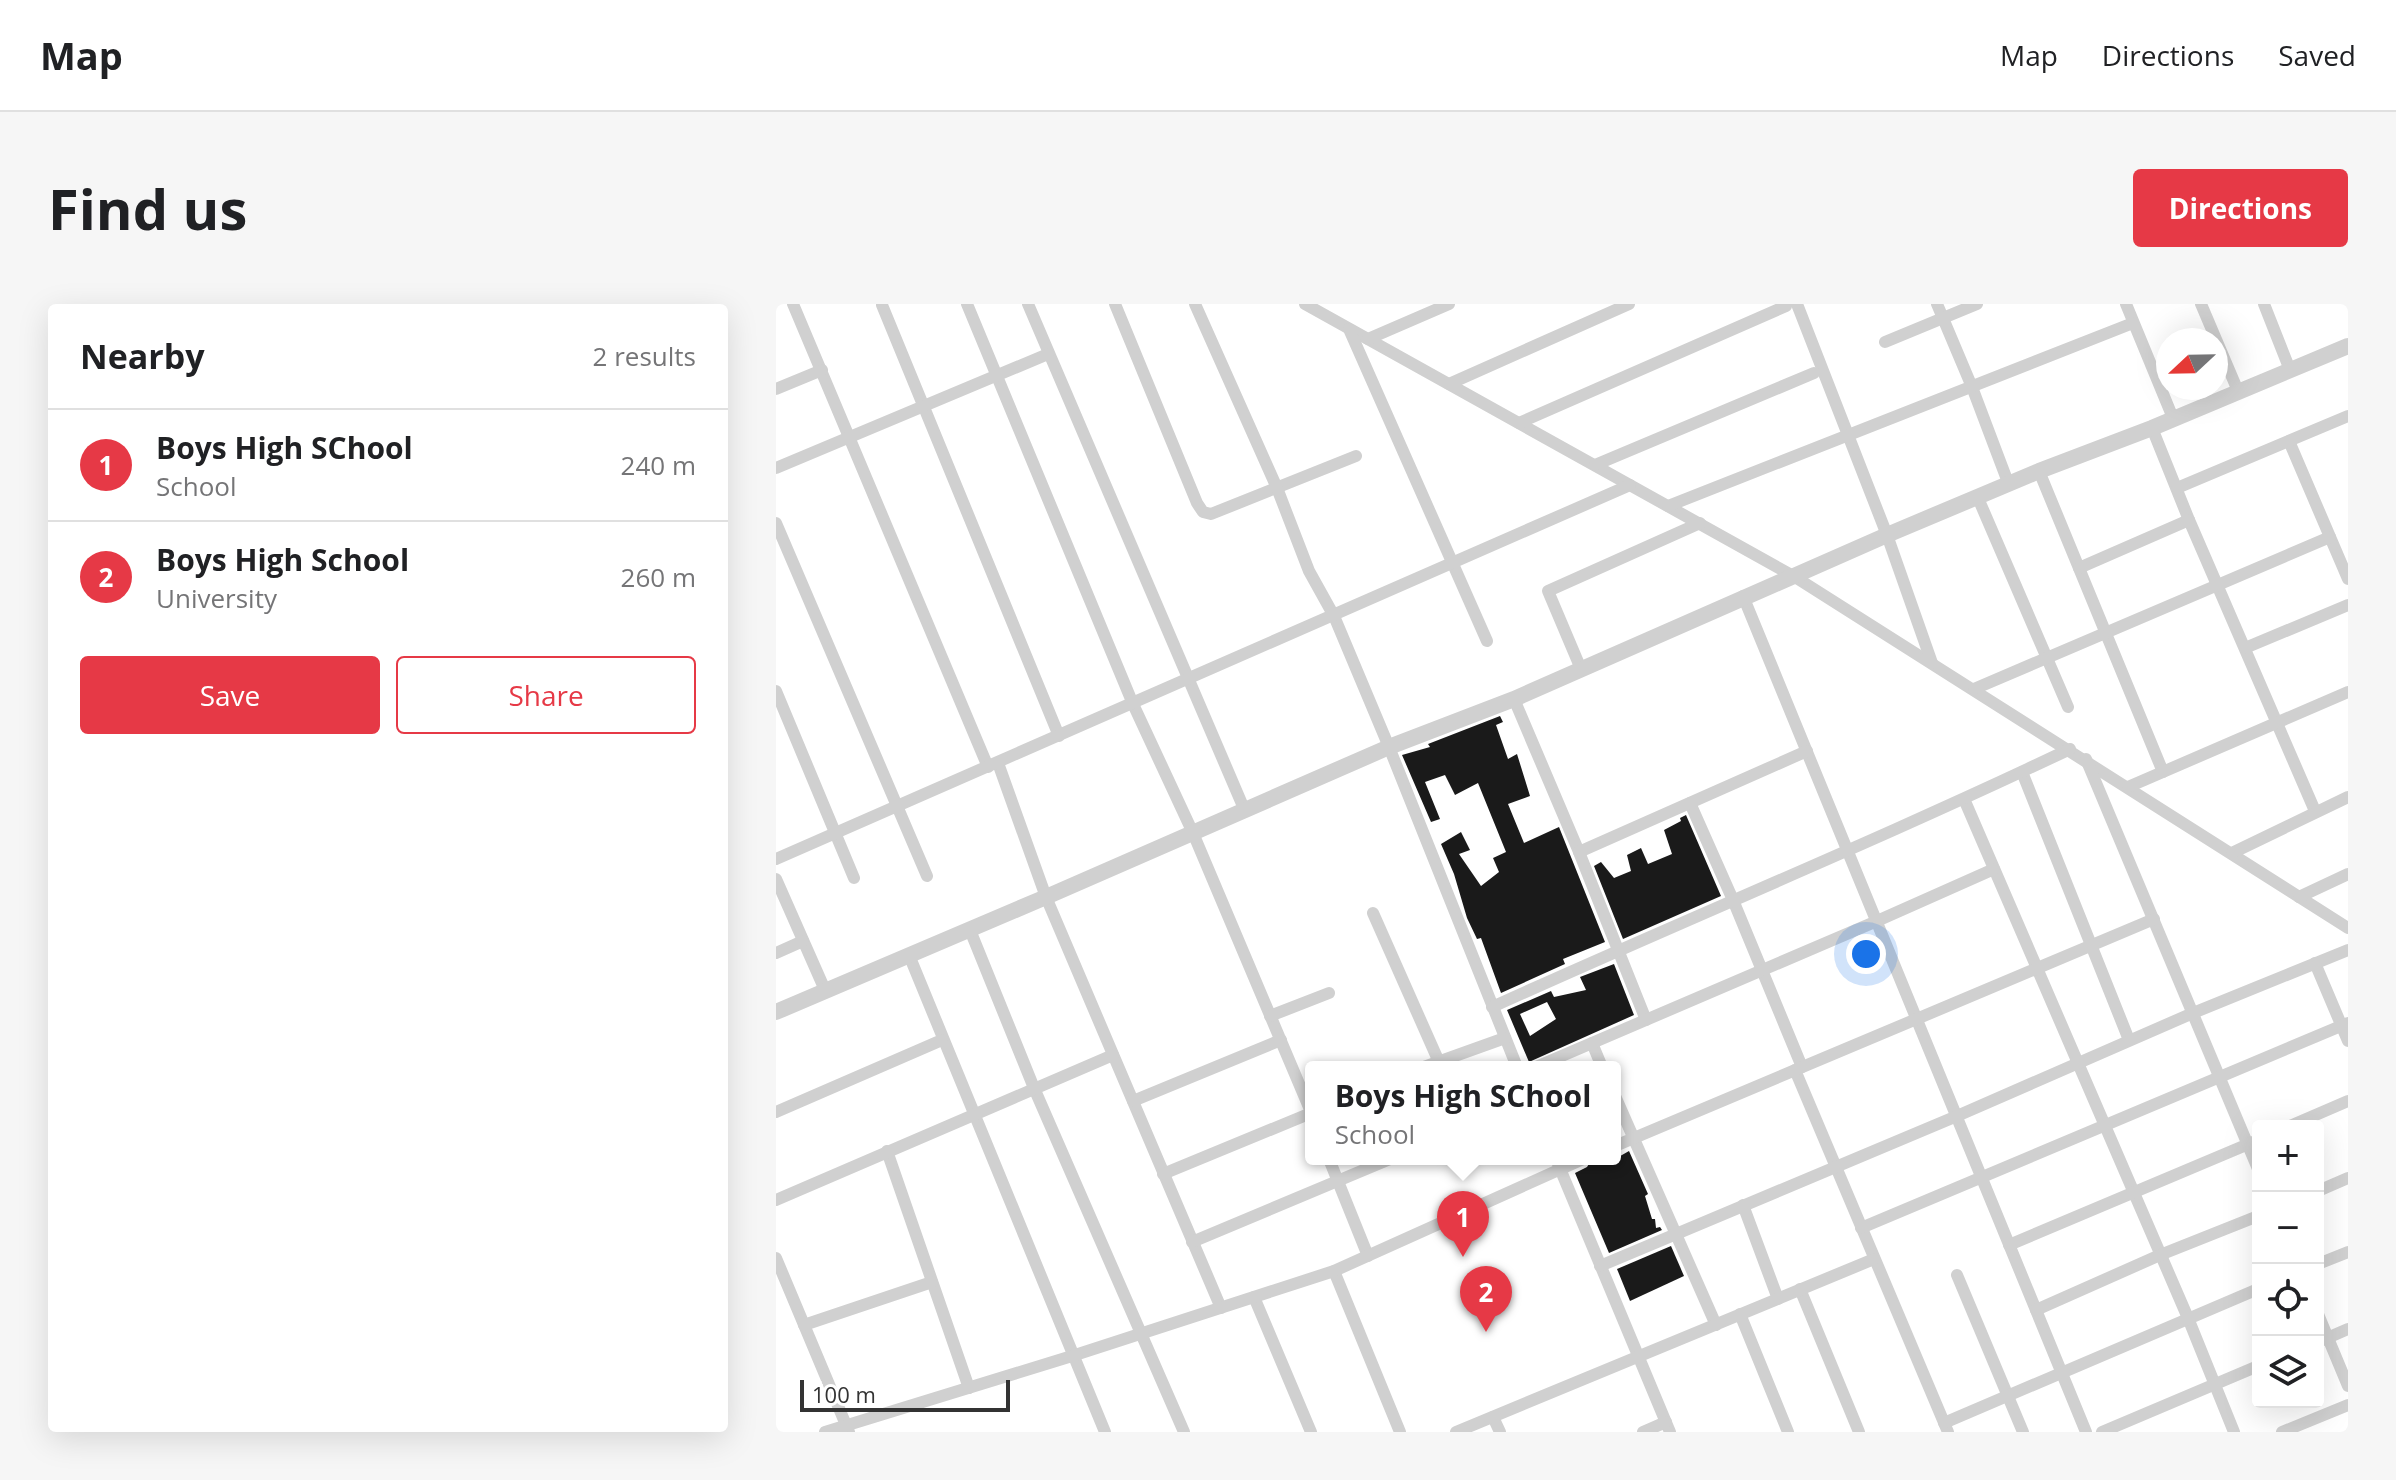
<!DOCTYPE html>
<html lang="en">
<head>
<meta charset="utf-8">
<style>
	body { margin:0; font-family:"Open Sans",sans-serif; background:#f6f6f6; color:#202124 }
	.controls { position:absolute; right:24px; bottom:24px; display:grid; overflow:hidden; border-radius:8px; box-shadow:0 8px 32px #0002 }
	.controls button { width:72px; height:72px; display:grid; place-items:center; padding:0; border:0; border-bottom:2px solid #e0e0e0; background:#fff; color:#202124; font:40px sans-serif }
	.compass { position:absolute; left:1380px; top:24px; width:72px; height:72px; border-radius:50%; background:#fff; box-shadow:0 8px 32px #0002; rotate:248deg }
	.scale { position:absolute; left:24px; bottom:20px; width:210px; box-sizing:border-box; padding-left:8px; border:4px solid #333; border-top:0; font-size:22px; line-height:28px; white-space:nowrap; color:#333; -webkit-text-stroke:6px #fff; paint-order:stroke }
	.you { position:absolute; left:1090px; top:650px; width:28px; height:28px; margin:-20px; border:6px solid #fff; border-radius:50%; background:#1a73e8; box-shadow:0 0 0 12px #1a73e833 }
	.badge { display:grid; place-items:center; width:52px; height:52px; border-radius:50%; background:#e63946; color:#fff; font-size:26px; font-weight:700 }
	.pin { position:absolute; translate:-50% -66px; filter:drop-shadow(0 2px 4px #0008) }
	.pin::after { content:''; position:absolute; top:42px; width:28px; height:24px; background:inherit; clip-path:polygon(0 0,100% 0,50% 100%) }
	.popup { position:absolute; left:529px; top:757px; width:316px; height:104px; box-sizing:border-box; display:grid; place-content:center; border-radius:8px; background:#fff; filter:drop-shadow(0 2px 6px #0005); font-size:26px; white-space:nowrap; color:#757577 }
	.popup b { font-size:30px; color:#202124 }
	.popup::after { content:''; position:absolute; left:50%; top:100%; margin-left:-16px; border:16px solid transparent; border-top-color:#fff }
	.list { margin:0; padding:0; list-style:none }
	h2 { display:flex; justify-content:space-between; align-items:center; height:104px; margin:0; padding:0 32px; font-size:34px }
	h2 small { font-size:26px; font-weight:400; color:#757577 }
	.list li { display:grid; grid-template-columns:52px 1fr auto; gap:24px; align-items:center; box-sizing:border-box; height:112px; padding:0 32px; border-top:2px solid #e0e0e0 }
	.list b { display:block; font-size:30px; white-space:nowrap }
	.list p { margin:0; font-size:26px; white-space:nowrap; color:#757577 }
	.list em { font-size:26px; font-style:normal; color:#757577 }
	.actions { display:flex; gap:16px; padding:24px 32px }
	.actions a { flex:1; padding:18px 0; border:2px solid #e63946; border-radius:8px; text-align:center; font-size:28px; color:#e63946 }
	.actions .main { background:#e63946; color:#fff }
	.icon { flex:none; width:44px; height:44px; fill:none; stroke:currentColor; stroke-width:2; stroke-linecap:round; stroke-linejoin:round }
	.map { position:relative; flex:none; width:1572px; height:1128px; overflow:hidden; border-radius:8px }
	header { display:flex; align-items:center; gap:48px; box-sizing:border-box; height:112px; padding:0 40px; background:#fff; border-bottom:2px solid #e0e0e0 }
	header strong { font-size:38px }
	nav { display:flex; gap:44px; margin-inline-start:auto; font-size:28px }
	.intro { display:flex; align-items:center; justify-content:space-between; box-sizing:border-box; height:192px; padding:0 48px }
	h1 { margin:0; font-size:56px }
	.button { padding:20px 36px; border-radius:8px; background:#e63946; color:#fff; font-size:28px; font-weight:700 }
	main { display:flex; gap:48px; padding:0 48px }
	aside { flex:1; background:#fff; border-radius:8px; box-shadow:0 8px 32px #0002 }
	.map>svg:first-child { display:block }
</style>
</head>
<body>
<header>
<strong>Map</strong>
<nav><a>Map</a><a>Directions</a><a>Saved</a></nav>
</header>
<div class="intro"><h1>Find us</h1><a class="button">Directions</a></div>
<main>
<aside>
<h2>Nearby<small>2 results</small></h2>
<ul class="list">
<li><span class="badge">1</span><div><b>Boys High SChool</b><p>School</p></div><em>240 m</em></li>
<li><span class="badge">2</span><div><b>Boys High School</b><p>University</p></div><em>260 m</em></li>
</ul>
<div class="actions"><a class="main">Save</a><a>Share</a></div>
</aside>
<div class="map">
<svg width="1572" height="1128" viewBox="0 0 1572 1128">
	<rect width="100%" height="100%" fill="#fff"/>
	<g fill="#1a1a1a" fill-rule="evenodd">
		<polygon points="724,412 727,418 720,421 732,455 741,450 754,492 732,500 748,539 783,523 829,638 787,655 789,660 725,689 705,634 701,635 691,614 678,570 665,540 685,528 694,546 683,550 705,582 723,568 717,554 730,548 702,479 679,491 669,471 649,478 664,515 655,518 626,451 654,443 652,440"/>
		<polygon points="910,511 945,592 847,635 818,562 825,558 838,574 855,567 851,551 865,544 872,560 896,550 888,526 905,517 904,514"/>
		<path d="M838,660L858,711L753,758L731,706L775,687L778,693L810,686L804,673ZM771,698L780,715L754,732L744,710Z"/>
		<polygon points="853,847 872,890 869,892 876,915 879,915 880,924 884,923 886,926 833,949 799,869 811,863 816,855 839,855"/>
		<polygon points="895,942 908,972 854,997 841,965"/>
	</g>
	<g fill="none" stroke-linecap="round" stroke-linejoin="round">
		<g stroke="#d0d0d0" stroke-width="12">
			<polyline points="17,0 212,463"/>
			<polyline points="191,0 357,400 417,529 535,808"/>
			<polyline points="252,0 469,507"/>
			<polyline points="339,0 421,199 427,208 435,210 580,152"/>
			<polyline points="419,0 501,184 533,267 558,312 613,443 741,763"/>
			<polyline points="529,0 1019,273 1572,624"/>
			<polyline points="1021,0 1111,231 1156,359"/>
			<polyline points="1161,0 1196,83 1233,181"/>
			<polyline points="1350,0 1397,114"/>
			<polyline points="1425,0 1462,87"/>
			<polyline points="1488,0 1514,66"/>
			<polyline points="106,1 283,432"/>
			<polyline points="573,25 711,337"/>
			<polyline points="592,35 673,0"/>
			<polyline points="1109,38 1201,0"/>
			<polyline points="673,80 853,0"/>
			<polyline points="0,85 46,66"/>
			<polyline points="743,119 1010,2"/>
			<polyline points="1376,124 1413,216 1539,507"/>
			<polyline points="1513,137 1572,275"/>
			<polyline points="819,161 1038,69"/>
			<polyline points="0,164 272,50"/>
			<polyline points="1263,167 1387,468"/>
			<polyline points="1401,184 1572,112"/>
			<polyline points="1202,194 1292,403"/>
			<polyline points="892,202 1357,19"/>
			<polyline points="0,219 151,572"/>
			<polyline points="1303,264 1413,216"/>
			<polyline points="967,292 1310,1128"/>
			<polyline points="1469,344 1572,301"/>
			<polyline points="805,365 772,287 924,219"/>
			<polyline points="1198,385 1554,233"/>
			<polyline points="0,387 78,574"/>
			<polyline points="738,395 803,548 870,716"/>
			<polyline points="1310,455 1482,865"/>
			<polyline points="222,459 270,593 445,1004"/>
			<polyline points="1246,468 1353,736"/>
			<polyline points="1352,483 1572,388"/>
			<polyline points="1188,495 1412,1014 1458,1128"/>
			<polyline points="914,499 957,596 1026,763"/>
			<polyline points="803,548 1031,447"/>
			<polyline points="1456,549 1572,493"/>
			<polyline points="0,555 854,181"/>
			<polyline points="0,575 49,686"/>
			<polyline points="1523,593 1572,570"/>
			<polyline points="597,609 663,758"/>
			<polyline points="194,626 258,784 408,1128"/>
			<polyline points="0,649 27,637"/>
			<polyline points="133,651 329,1128"/>
			<polyline points="1539,659 1572,737"/>
			<path d="M716,703C908,616 1103,536 1294,445"/>
			<polyline points="494,712 553,689"/>
			<polyline points="816,739 826,763"/>
			<polyline points="648,763 729,734"/>
			<polyline points="760,763 1101,617 1218,565"/>
			<polyline points="1019,766 1172,1128"/>
			<polyline points="839,792 940,1021"/>
			<polyline points="357,797 505,736"/>
			<polyline points="0,808 166,736"/>
			<polyline points="1514,822 1572,797"/>
			<polyline points="839,842 1378,615"/>
			<polyline points="111,847 193,1084"/>
			<polyline points="553,855 592,952"/>
			<polyline points="780,855 894,1128"/>
			<polyline points="387,870 535,809"/>
			<polyline points="1542,887 1572,874"/>
			<polyline points="0,896 337,751"/>
			<polyline points="967,901 1002,995"/>
			<polyline points="1085,924 1572,719"/>
			<polyline points="416,938 614,855"/>
			<polyline points="1233,941 1482,836"/>
			<polyline points="0,954 73,1128"/>
			<polyline points="1542,960 1572,948"/>
			<polyline points="824,962 1181,812 1417,709 1572,646"/>
			<polyline points="558,967 624,1128"/>
			<polyline points="1181,971 1247,1128"/>
			<polyline points="1024,985 1083,1128"/>
			<polyline points="478,993 535,1128"/>
			<polyline points="1260,1006 1384,951 1482,912"/>
			<polyline points="964,1010 1012,1128"/>
			<polyline points="1542,1010 1572,1082"/>
			<polyline points="28,1021 156,978"/>
			<polyline points="1542,1038 1572,1025"/>
			<polyline points="717,1113 724,1128"/>
			<polyline points="1168,1119 1482,985"/>
			<polyline points="49,1128 296,1052 558,967 807,855"/>
			<polyline points="680,1128 1098,955"/>
			<polyline points="867,1128 890,1118"/>
			<polyline points="1326,1128 1482,1062"/>
			<polyline points="1506,1128 1572,1101"/>
		</g>
		<polyline stroke="#d0d0d0" stroke-width="16" points="0,708 270,593 613,443 738,395 1111,231 1263,167 1376,124 1572,42"/>
	</g>
</svg>
<div class="controls">
<button>+</button>
<button>−</button>
<button><svg class="icon" aria-label="locate" viewBox="0 0 24 24"><circle cx="12" cy="12" r="6"/><path d="M12 2v4M12 18v4M2 12h4M18 12h4"/></svg></button>
<button><svg class="icon" aria-label="layers" viewBox="0 0 24 24"><path d="M12 4l9 5-9 5-9-5zM3 14l9 5 9-5"/></svg></button>
</div>
<svg class="compass" viewBox="-18 -18 36 36"><path d="M0-13l5 13h-10z" fill="#e53935"/><path d="M0 13l5-13h-10z" fill="#757577"/></svg>
<div class="scale">100 m</div>
<div class="you"></div>
<div class="pin badge" style="left:687px;top:953px">1</div>
<div class="popup"><b>Boys High SChool</b>School</div>
<div class="pin badge" style="left:710px;top:1028px">2</div>
</div>
</main>
</body>
</html>
